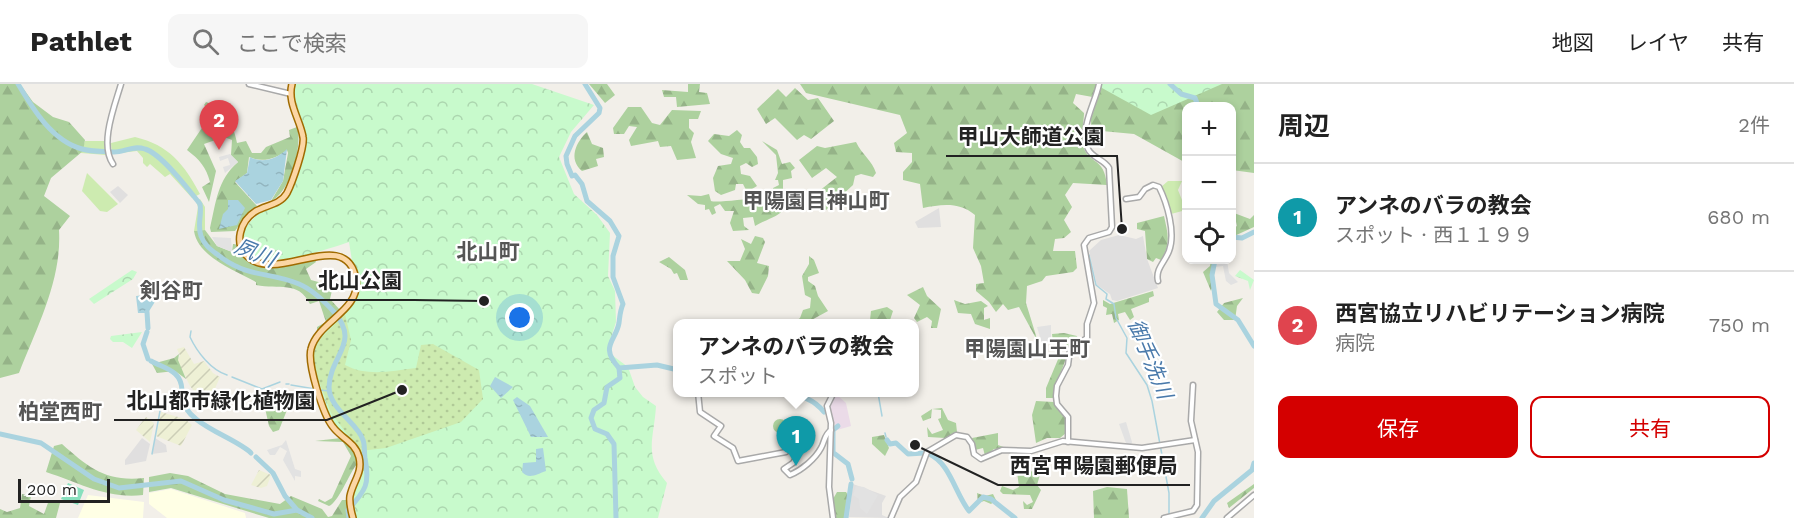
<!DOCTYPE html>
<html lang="ja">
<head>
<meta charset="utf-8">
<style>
	body { margin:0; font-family:"Work Sans","Noto Sans JP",sans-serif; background:#f6f6f6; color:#222 }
	.controls { position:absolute; right:18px; top:18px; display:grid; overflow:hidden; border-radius:12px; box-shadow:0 3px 9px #0003 }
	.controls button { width:54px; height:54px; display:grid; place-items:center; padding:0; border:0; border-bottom:2px solid #e0e0e0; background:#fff; color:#222; font:30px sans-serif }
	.scale { position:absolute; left:18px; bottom:15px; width:92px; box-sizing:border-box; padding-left:6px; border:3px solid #222; border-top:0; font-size:16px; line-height:21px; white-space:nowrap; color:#222; -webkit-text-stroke:4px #fff; paint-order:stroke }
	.you { position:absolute; left:520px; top:234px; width:21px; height:21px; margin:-15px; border:4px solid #fff; border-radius:50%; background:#1a73e8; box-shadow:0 0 0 9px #1a73e833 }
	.badge { display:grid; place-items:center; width:39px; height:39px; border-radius:50%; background:#d40000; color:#fff; font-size:20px; font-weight:700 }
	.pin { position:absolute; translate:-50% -50px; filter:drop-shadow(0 2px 3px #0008) }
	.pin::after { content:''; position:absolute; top:32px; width:21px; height:18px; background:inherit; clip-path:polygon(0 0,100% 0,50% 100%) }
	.popup { position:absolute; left:673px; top:235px; width:246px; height:78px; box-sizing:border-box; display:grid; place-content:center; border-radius:12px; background:#fff; filter:drop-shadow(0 2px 4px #0005); font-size:20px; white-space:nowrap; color:#767676 }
	.popup b { font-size:22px; color:#222 }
	.popup::after { content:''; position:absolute; left:50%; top:100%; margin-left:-12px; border:12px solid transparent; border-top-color:#fff }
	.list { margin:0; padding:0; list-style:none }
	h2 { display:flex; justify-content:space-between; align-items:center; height:78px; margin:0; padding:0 24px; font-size:26px }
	h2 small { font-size:20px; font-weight:400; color:#767676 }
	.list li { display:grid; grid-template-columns:39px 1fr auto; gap:18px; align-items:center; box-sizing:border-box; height:108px; padding:0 24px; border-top:2px solid #e0e0e0 }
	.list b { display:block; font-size:22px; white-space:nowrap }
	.list p { margin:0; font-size:20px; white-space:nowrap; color:#767676 }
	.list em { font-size:20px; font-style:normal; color:#767676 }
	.actions { display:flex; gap:12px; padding:18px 24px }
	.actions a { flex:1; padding:14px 0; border:2px solid #d40000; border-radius:12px; text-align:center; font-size:21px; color:#d40000 }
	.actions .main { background:#d40000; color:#fff }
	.icon { flex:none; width:33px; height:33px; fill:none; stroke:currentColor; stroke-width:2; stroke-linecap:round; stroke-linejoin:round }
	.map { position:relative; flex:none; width:1254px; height:434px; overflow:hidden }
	header { display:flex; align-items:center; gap:36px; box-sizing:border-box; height:84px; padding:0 30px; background:#fff; border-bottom:2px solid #e0e0e0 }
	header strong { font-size:28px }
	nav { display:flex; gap:33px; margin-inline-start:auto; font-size:21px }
	.search { width:420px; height:54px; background:#f6f6f6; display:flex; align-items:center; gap:15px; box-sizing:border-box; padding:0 21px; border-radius:12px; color:#767676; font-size:22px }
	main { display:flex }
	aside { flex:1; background:#fff }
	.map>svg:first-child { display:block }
</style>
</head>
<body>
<header>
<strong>Pathlet</strong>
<div class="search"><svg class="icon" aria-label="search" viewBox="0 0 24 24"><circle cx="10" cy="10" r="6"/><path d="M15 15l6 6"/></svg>ここで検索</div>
<nav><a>地図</a><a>レイヤ</a><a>共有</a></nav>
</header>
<main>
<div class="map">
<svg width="1254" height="434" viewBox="0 0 1254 434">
	<defs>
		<pattern id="farmland-furrows" width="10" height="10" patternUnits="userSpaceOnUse" patternTransform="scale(1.5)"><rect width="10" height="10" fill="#eef0d5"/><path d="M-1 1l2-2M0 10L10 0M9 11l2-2" fill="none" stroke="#ccceb7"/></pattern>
		<pattern id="forest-firs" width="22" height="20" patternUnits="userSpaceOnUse" patternTransform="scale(1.5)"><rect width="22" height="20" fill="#add19e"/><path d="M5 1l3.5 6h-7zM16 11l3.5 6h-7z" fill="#95b388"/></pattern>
		<pattern id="park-crowns" width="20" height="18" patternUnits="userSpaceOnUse" patternTransform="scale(1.5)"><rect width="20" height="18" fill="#c8facc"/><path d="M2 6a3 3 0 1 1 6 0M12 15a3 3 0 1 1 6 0" fill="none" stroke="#acd6af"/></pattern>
		<pattern id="garden-dots" width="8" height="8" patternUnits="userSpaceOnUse" patternTransform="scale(1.5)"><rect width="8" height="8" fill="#cdebb0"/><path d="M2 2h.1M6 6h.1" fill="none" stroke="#b0c997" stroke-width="1.8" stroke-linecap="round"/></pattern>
		<pattern id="water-ripples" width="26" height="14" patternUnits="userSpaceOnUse" patternTransform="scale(1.5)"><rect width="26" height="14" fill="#aad3df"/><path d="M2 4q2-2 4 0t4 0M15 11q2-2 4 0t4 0" fill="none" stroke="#92b5bf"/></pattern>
	</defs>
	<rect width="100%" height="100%" fill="#f2efe9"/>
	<g fill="#e0dfdf">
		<polygon points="118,102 128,111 120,119 110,108"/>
		<polygon points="939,124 941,143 918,144 915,138"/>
		<polygon points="1119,151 1136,155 1143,152 1147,175 1158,204 1117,217 1112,216 1110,210 1097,201 1089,167 1101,156"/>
		<polygon points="142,354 150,360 146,377 125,381 125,376"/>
		<polygon points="155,354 166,361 167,368 152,370"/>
		<polygon points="853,400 886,412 882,419 882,431 889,434 849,433"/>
	</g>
	<polygon fill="#ebdbe8" points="836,310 846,319 851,342 837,346 830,328 829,319"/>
	<g fill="#ffffe5">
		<polygon points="171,405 245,429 246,434 167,434 149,420 149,409"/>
		<polygon points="88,411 144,418 143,434 78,434"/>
	</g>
	<g fill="url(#farmland-furrows)">
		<polygon points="184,263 194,280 204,277 213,289 220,293 214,307 217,311 214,314 206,309 202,311 194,307 190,302 177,276 180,272 177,265"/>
		<polygon points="161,328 185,335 192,341 181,362 156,352"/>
		<polygon points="146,333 154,339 150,358 136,346"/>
		<polygon points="259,386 271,391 267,402 261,404 251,401"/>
	</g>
	<g fill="#cdebb0">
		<path d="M135,53C169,61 184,80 200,110L192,114L170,90L165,93L150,80L147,83L143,79V74L137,67L112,70L111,59Z"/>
		<polygon points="85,57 105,57 106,71 81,69"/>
		<polygon points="87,89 118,120 107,128 100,127 82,107"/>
		<polygon points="1168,97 1182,97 1178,106 1186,126 1171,130 1161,103"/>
		<polygon points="200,115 205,123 205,146 194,147 198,123 196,117"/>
	</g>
	<g fill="url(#forest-firs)">
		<path d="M0,0H20L33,18L53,33L69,38L85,56L83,67L51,94L44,112L70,132L59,146C62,196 37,243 19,289L0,294Z"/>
		<polygon points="589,0 607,0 615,11 605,19"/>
		<polygon points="688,0 700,0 699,8 707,9 710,20 677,23 676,13 664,13 662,6 688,8"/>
		<path d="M800,0H1254V89L1232,86V22H1186V79L1134,50L1091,46V35L1098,14L1076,10L1073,19L1084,29C1084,38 1080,54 1083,62C1089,81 1104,72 1107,101L1073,99L1065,111L1072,123L1064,136L1071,148L1064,154L1055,155L1053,167H1075L1077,184L1073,188L1046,192L1042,197L1027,202L1026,219L1038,258L1019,223L1008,226L1003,220L996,228L989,218L976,207V200L984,199L981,182L973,164L975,131C960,118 942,120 923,124L920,100L903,96V88L912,78V69L896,68L894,59L907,49L900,31L806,9Z"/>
		<polygon points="795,4 808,16 818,14 834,37 811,55 804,51 797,56 775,34 766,40 757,25 778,5 786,13"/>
		<path d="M206,18L215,21L214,25C228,31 234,43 237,59L246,57L252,69H261L266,63L290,53L289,46L297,43C303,61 290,109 271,117L283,97L288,69L287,66C276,75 262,79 249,73L247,89L235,98L257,122L247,130L235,147L211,148L210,144C216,119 217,96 238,78L231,71L232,56L224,53L204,60L216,87L209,118L202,103L210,98C206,83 200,76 187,66L212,29L204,21Z"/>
		<polygon points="628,23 641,23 652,39 660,41 672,26 701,27 698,35 689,35 689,44 694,49 691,58 696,74 677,76 671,62 660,63 658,57 631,62 629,56 637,43 629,42 624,50 614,50 613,44"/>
		<polygon points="737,46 742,51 740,58 744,64 750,64 757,73 758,80 752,83 746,79 740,82 741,90 750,92 757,102 747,108 743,100 736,100 735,106 721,111 715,107 713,94 718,82 731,80 733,74 721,70 708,57 714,50 729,52"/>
		<path d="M587,48L592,60L603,64L604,73L596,75L598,82L582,87C568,75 576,58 587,48Z"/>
		<path d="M762,57L777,66L782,80L790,78L795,84L791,87L792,94L783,96V108L787,110C788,133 771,132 755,142L753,133L743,134L744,142L749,146L733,147L730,139L734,127H725L720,120L714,123L716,129L712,131L709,125L705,126V121L698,120L687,111L701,112L709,110L711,117C716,119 746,115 756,114L759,119H766L767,111L773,110V104L779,101L778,96H775L778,89L776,71Z"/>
		<path d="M856,58C862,71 872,76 876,89L873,93L861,90L855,92L853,101L826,126L820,122L823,118L819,107L837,93L826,84L812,94L799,76L817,62L825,64Z"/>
		<polygon points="1234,129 1250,135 1254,131 1254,143 1232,153 1232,145 1237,142"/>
		<path d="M1164,132C1168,150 1171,160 1161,176L1156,174L1153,178L1147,175L1145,147L1137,145V139Z"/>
		<path d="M205,146L217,162L232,168L233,160L238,161C247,196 289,182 315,175L316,178L306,185L311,196L333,202L330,215L340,226L317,250V243L326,238L319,217L310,220C298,196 279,206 256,201V198C234,186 198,173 194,147Z"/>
		<polygon points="755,152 763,154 765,158 757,179 769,182 768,192 759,210 752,209 745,196 727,177 740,177 745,165 741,155 751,160"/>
		<polygon points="809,172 814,176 819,189 808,193 808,197 815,202 818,212 828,227 806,239 793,239 800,234 803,226 810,224 811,214 805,211 802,192 809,180"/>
		<polygon points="669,173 685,186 688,196 680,196 677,189 674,190 671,185 659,178"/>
		<path d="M1211,176H1214C1210,186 1215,199 1211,207L1203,188L1210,182Z"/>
		<polygon points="923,203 927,212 941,225 937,244 931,244 932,237 927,233 917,238 914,234 920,221 907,211"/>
		<polygon points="1153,207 1154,212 1149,214 1149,218 1131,225 1134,233 1130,236 1125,228 1118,230 1119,236 1114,239 1112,230 1106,231 1107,224 1103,222 1103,216 1110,220"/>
		<polygon points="1243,214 1237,222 1235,236 1224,236 1217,228 1224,219"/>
		<polygon points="954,216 965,220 981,217 988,222 984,224 984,236 990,234 990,245 975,240 971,230 958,229"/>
		<polygon points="887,223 893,227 889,239 872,239 870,236 871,227"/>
		<polygon points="1064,249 1077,252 1078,256 1067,263 1065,257 1053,258 1052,250"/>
		<polygon points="179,270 178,276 186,295 175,287 157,289 152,280 174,274"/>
		<path d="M1059,273H1066C1063,287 1054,299 1053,314H1046V304Z"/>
		<polygon points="276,314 287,326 279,346 273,348 269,342 265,324 271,324 273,315"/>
		<polygon points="1036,317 1054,318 1066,333 1066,349 1060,354 1047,354 1036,359 1032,331"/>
		<polygon points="942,324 948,336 956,339 957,348 945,354 928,353 927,343 932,350 943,346 938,335 941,334 941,326 932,325 931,334 923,337 921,332 932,325"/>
		<circle cx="780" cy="342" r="7"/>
		<polygon points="998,349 998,361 1006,364 994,365 985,372 983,364 975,366 972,354"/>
		<polygon points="884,351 889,364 885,372 872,360 872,353"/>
		<path d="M341,354L357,372V380C349,390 338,419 329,422L318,417L319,415L325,418L332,414L351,372L343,358L315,357Z"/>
		<path d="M62,360C89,384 106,398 144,394L143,411C106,415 80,399 46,388L54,362Z"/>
		<polygon points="1041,387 1037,401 1041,406 1032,425 1024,425 1023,417 1027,421 1033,418 1030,411 1003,410 1000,407 1002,402 1013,406 1019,403 1017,388"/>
		<polygon points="170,389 188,392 225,410 280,420 291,412 322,425 328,433 332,432 342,416 347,416 350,434 269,434 171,404 149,408 149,393"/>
		<polygon points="1254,400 1254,404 1229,424 1227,419"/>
		<polygon points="1107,403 1127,405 1129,434 1094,434 1093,407"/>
		<polygon points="837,408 846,408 848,411 848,434 835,434 833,415"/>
		<polygon points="977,409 985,412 993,410 996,416 991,420 984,417 978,419"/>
		<polygon points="22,410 31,412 29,422 44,430 49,416 60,419 56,434 0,434 0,425 7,428 20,424"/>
	</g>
	<g fill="url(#park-crowns)">
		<path d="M295,0H532L594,21L571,48L559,73L574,110L597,131L610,149L608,192L615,207L616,238L608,263L612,271L628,283L635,303L643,313L656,322C654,356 643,370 667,399L658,434H356L353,410L362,392V371L357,362L332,339L313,280L315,260L358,211L360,191L352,177L349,158C328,165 278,182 258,174C248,170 245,162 241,153C250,133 261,127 281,119C289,100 305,76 306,56C306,37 291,20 295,0Z"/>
		<polygon points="1102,0 1222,0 1151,31 1102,4"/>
		<polygon points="132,186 137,188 133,195 94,220 89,215"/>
		<polygon points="1240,186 1254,196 1250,206 1248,197 1235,192"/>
		<polygon points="142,248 132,264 123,258 113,258 110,255 111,252"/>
	</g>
	<path fill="url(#garden-dots)" d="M345,230L351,256L345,281C368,293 391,287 416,284L421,261L433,260L479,286L483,315L461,338L386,364L360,367L331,329L314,284L313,271L317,258Z"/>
	<polygon fill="#88e0be" points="68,399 84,406 78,421 61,415"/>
	<g fill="#e2e2e2">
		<polygon points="230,70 238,78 225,89 223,83 230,81 228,74 220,77 219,73"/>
		<polygon points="212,153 231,154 232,168 217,162"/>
		<polygon points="1217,176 1227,176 1229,189 1238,198 1231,201 1226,197 1223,182 1215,183"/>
		<polygon points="1051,241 1051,258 1042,260 1037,243"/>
		<polygon points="1126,338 1132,358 1131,361 1127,362 1119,340"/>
		<polygon points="286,356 295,385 301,387 301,393 295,392 295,397 283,376 287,367 280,363 275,371 270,371 267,366 282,361"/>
		<polygon points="856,402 864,403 878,411 867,430 860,424 859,415 853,411"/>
	</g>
	<g fill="url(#water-ripples)">
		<path d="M287,65L283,97L271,116L256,120L235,97L247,89L250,73C262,80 277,75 287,65Z"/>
		<polygon points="228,116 238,116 245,124 237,141 219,145 223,130 228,125"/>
		<polygon points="153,210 156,216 148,229 138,229 136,212"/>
		<polygon points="495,293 513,303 501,314 490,302"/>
		<polygon points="517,313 530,322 548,353 531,353 513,316"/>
		<path d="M543,364L546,387C537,390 529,396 522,388L523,379L536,378V365Z"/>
	</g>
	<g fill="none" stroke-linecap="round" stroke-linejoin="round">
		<g stroke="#aad3df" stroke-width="1.5">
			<polyline points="1089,171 1096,201 1107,210 1106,215 1114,220 1116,234 1127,254 1126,269 1147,301 1152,317 1169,409 1169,432"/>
			<path d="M191,247L190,253C197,268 211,286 227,291"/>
			<polyline points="232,293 262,305 280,298"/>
			<polyline points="286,300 289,300"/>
			<polyline points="291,301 315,305"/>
			<polyline points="320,306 329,307"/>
			<polyline points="878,309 882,332"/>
			<polyline points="885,349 886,353"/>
			<polyline points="152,370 160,327"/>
		</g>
		<g stroke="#aad3df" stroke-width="5">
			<path d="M18,0C33,25 52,57 82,65C92,68 104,67 114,68C125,68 133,61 145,65C162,70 189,106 200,120C202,131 197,141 201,152C205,163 213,167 222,174C250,194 271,188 299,200C311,205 325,218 334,228C361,259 330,271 329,303C329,325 358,339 363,356C365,361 364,368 365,374C370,400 366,406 348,426L349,434"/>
			<path d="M585,0L600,24L599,29L575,52L566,72L567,80L572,92L575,91L582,100L587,117L610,137L619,152L613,172V193L623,220C620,227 620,231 619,239C616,257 599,262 619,284L657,281L678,286"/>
			<polyline points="1170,0 1181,10 1195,14 1198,22"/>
			<polyline points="1186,106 1186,114"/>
			<polyline points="1232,153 1242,154 1254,148"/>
			<polyline points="1215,176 1212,191 1216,220 1238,236 1254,262"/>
			<polyline points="147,228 148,244"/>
			<polyline points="147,248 143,260 148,275"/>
			<path d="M151,277C165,285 181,286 182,306"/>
			<path d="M781,308C799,312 812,313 824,328"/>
			<path d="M182,313C184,340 235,353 251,369"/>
			<polyline points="0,350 41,359 94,395 119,404 181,397 224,416 274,430 297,426 312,434"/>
			<polyline points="887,356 890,360 896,359 908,370 924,369"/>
			<polyline points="833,367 833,346 838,342"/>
			<polyline points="835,370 848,380 852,395"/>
			<path d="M929,370C950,379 955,409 969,427L983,413L991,415L1015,434"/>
			<polyline points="256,373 273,389 285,412 297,426"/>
			<polyline points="616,434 614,360 607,350 595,345 591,334 594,326 604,319 607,303 620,294 619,284"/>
			<polyline points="846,434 851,400"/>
			<polyline points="1202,434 1214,417 1252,386 1254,379"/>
		</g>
		<g stroke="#a9a9a9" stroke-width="7">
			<g id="minor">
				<polyline points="249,0 291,10"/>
				<path d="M113,80C99,60 115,21 121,0"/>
				<path d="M1126,115L1139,113L1145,105L1153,101L1159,103C1167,119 1176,149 1169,167C1165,178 1155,185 1158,197"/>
				<path d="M698,308L700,328L721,342L714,352L733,364L738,377L786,368L799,352L804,350L806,357L793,379L784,385L790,391C802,386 815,375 821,364C825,357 824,351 831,346"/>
				<path d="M1068,358V333L1057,320L1056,312L1057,302L1068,281L1070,265L1087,254V240L1094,219L1084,161L1089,154L1109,148L1112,143L1109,84C1104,75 1092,74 1088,65C1079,44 1095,20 1099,0"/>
				<polyline points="833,434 829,403 831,339 827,322 834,308"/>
				<polyline points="891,434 900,413 916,398 927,368 956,351 967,353 972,360 974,370 981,375 1002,366 1031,367 1063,357 1142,364 1195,356"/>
				<polyline points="1164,434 1193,427 1197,421 1198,368 1191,337 1193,301"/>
				<polyline points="1227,434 1254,411"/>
			</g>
		</g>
		<g stroke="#a06b00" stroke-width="8">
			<path id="major" d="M292,0C287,19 300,35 303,53C305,63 292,99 287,109C280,121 266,121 256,127C240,137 233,160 248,173C278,200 346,141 356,195C361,227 318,237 311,265C307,279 323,331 333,343C341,354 355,358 359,373C363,389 353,397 350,412C349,419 351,427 353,434"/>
		</g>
		<use href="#minor" stroke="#fff" stroke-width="4"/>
		<use href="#major" stroke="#fcd6a4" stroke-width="5"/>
	</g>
	<g text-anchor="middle" stroke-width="4.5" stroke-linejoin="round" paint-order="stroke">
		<g font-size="21" font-weight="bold" fill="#555" stroke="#fff">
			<text x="816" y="124">甲陽園目神山町</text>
			<text x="488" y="175">北山町</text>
			<text x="171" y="214">剣谷町</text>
			<text x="1027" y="272">甲陽園山王町</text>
			<text x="60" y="335">柏堂西町</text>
		</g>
		<g font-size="21" font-style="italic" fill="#4a7aab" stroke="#fff">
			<text transform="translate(255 169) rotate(22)" y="7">夙川</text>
			<text transform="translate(1150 275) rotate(68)" y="7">御手洗川</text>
		</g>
	</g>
	<path fill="none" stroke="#222" stroke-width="2" d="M1122 145L1117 72H946M484 217L414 216H306M402 306L327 336H114M915 361L998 401H1190"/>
	<g fill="#222" stroke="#fff" stroke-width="2">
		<circle cx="1122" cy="145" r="6"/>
		<circle cx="484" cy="217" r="6"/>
		<circle cx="402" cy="306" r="6"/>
		<circle cx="915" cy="361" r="6"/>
	</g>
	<g font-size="21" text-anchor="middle" font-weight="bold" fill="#222" stroke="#fff" stroke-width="4.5" stroke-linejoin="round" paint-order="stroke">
		<text x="1031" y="60">甲山大師道公園</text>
		<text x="360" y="204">北山公園</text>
		<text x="221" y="324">北山都市緑化植物園</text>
		<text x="1094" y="389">西宮甲陽園郵便局</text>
	</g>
</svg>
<div class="controls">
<button>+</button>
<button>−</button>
<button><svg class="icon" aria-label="locate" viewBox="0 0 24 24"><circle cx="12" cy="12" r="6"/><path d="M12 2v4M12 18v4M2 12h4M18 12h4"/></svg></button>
</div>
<div class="scale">200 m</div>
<div class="you"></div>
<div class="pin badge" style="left:796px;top:382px;background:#0f9aa8">1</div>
<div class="popup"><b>アンネのバラの教会</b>スポット</div>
<div class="pin badge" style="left:219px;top:66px;background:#e0444e">2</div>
</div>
<aside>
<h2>周辺<small>2件</small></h2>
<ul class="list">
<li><span class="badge" style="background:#0f9aa8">1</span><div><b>アンネのバラの教会</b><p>スポット · 西１１９９</p></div><em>680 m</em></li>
<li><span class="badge" style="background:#e0444e">2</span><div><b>西宮協立リハビリテーション病院</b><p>病院</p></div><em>750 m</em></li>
</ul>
<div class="actions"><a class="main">保存</a><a>共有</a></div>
</aside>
</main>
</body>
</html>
